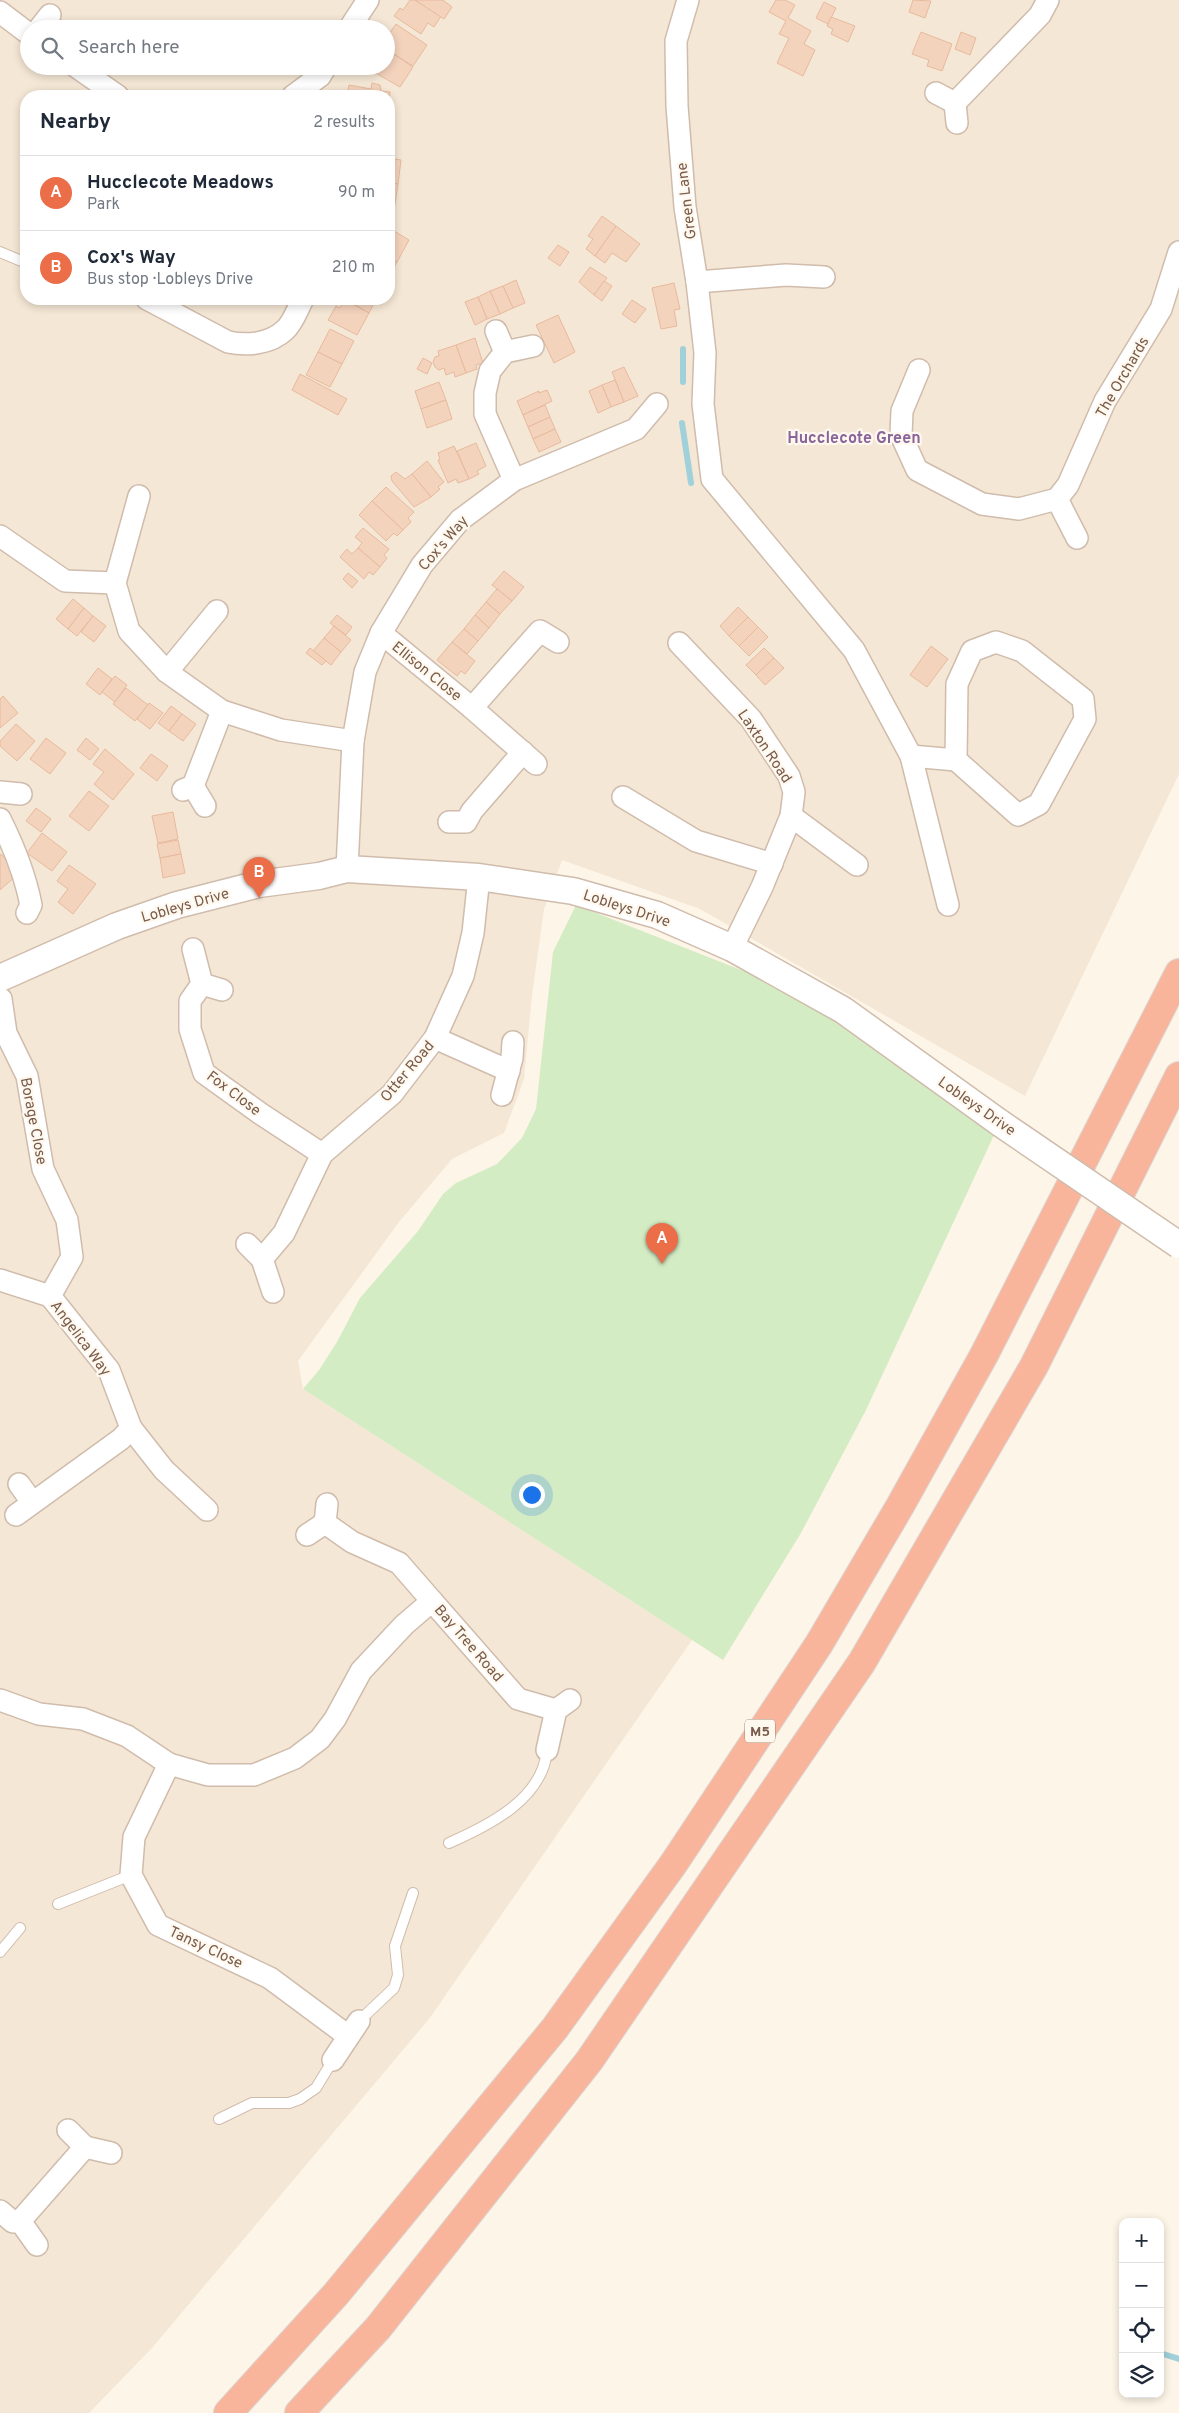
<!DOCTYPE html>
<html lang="en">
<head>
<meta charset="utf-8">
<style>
	body { margin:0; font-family:Overpass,sans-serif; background:#f6f6f7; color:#1f2937 }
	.controls { position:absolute; right:15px; bottom:15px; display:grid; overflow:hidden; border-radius:10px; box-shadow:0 2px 8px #0003 }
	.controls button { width:45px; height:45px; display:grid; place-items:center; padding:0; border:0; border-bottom:1px solid #e0e1e3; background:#fff; color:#1f2937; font:25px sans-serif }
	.you { position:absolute; left:531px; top:1494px; width:18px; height:18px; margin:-12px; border:4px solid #fff; border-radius:50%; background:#1a73e8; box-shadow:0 0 0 8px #1a73e833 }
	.badge { display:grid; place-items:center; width:32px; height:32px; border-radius:50%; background:#eb6e48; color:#fff; font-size:16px; font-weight:700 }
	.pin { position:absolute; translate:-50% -41px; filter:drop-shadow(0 1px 2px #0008) }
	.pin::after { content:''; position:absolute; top:26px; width:18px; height:15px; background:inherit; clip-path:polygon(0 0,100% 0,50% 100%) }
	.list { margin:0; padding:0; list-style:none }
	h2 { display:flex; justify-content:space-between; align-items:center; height:65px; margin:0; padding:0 20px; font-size:21px }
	h2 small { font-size:16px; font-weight:400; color:#747a83 }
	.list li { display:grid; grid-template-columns:32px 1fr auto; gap:15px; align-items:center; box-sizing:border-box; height:75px; padding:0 20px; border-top:1px solid #e0e1e3 }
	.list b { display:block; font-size:19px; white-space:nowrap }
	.list p { margin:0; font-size:16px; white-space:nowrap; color:#747a83 }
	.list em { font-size:16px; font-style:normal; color:#747a83 }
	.icon { flex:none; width:28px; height:28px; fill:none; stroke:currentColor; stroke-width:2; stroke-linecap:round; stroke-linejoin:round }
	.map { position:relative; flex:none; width:1179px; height:2413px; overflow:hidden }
	.search { position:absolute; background:#fff; box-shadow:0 2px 8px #0003; left:20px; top:20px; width:375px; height:55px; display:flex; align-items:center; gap:12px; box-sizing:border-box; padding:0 18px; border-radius:28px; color:#747a83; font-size:19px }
	.panel { position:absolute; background:#fff; box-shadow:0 2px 8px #0003; left:20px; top:90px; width:375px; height:215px; border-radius:20px }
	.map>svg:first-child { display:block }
</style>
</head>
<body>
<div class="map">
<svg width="1179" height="2413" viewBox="0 0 1179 2413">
	<rect width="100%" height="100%" fill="#fdf5e7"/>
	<path fill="#f5e7d5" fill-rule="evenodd" d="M0,0H1179V774L1025,1096L700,909L562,860L544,909L532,995L524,1079L504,1133L452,1159L399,1222L298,1361L303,1389L692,1640L429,2019L152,2348L89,2413H0ZM29,29H386V66H29ZM26,96H389V299H26Z"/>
	<polygon fill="#d4ecc4" points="576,905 843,1010 995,1133 866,1410 801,1533 723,1660 303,1389 319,1370 337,1342 360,1298 418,1231 443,1194 456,1183 497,1164 522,1138 536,1109 553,952"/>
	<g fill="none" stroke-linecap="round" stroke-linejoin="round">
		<g stroke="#a0d0da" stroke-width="6">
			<polyline points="683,382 683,349"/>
			<polyline points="682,423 691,483"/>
			<polyline points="1160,2353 1179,2359"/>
		</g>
	</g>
	<g fill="#f4d3bd" stroke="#e7ba9d">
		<polygon points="410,0 415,0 441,16 434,27 428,23 421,34 394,16 400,8 403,10"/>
		<polygon points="415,0 443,0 452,7 444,19"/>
		<polygon points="776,0 785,0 795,5 788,18 811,31 804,44 815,50 803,76 777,63 789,38 779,34 786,21 769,12"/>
		<polygon points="913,0 931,1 925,18 909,12"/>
		<polygon points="824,2 836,8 828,24 816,18"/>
		<polygon points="831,17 855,26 848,42 831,34 833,29 827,26"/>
		<polygon points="396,24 427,45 413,66 386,49 386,38"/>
		<polygon points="921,32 952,44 942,71 927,66 929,60 912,54"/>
		<polygon points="961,32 976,38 970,55 955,49"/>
		<polygon points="386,49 413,67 400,87 367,68 386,66"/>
		<polygon points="372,83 380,85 381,91 390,92 389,103 389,96 347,96 349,85 371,89"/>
		<polygon points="389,158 401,160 398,184 389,183"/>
		<polygon points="389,183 398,184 394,210 389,209"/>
		<polygon points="602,216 616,226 595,256 586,249 593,239 588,236"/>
		<polygon points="616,226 640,244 626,262 612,253 605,263 595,256"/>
		<polygon points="389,228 409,240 397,262 389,258"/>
		<polygon points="558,245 569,252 560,266 548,258"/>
		<polygon points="389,258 397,262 389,276"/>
		<polygon points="590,267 607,278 594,295 579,282"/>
		<polygon points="516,280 525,303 513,308 503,286"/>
		<polygon points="604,281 612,286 602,301 594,295"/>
		<polygon points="674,283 680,309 674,310 677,326 661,329 652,288"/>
		<polygon points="503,286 513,308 500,314 490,291"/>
		<polygon points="490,291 500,314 487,319 478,297"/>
		<polygon points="478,297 487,319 475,325 465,302"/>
		<polygon points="346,299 376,299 369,313"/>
		<polygon points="345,300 369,313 357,335 328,320 336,306 340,308"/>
		<polygon points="632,300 646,309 635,323 622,314"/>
		<polygon points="558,315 575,352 554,363 536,325"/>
		<polygon points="330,329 354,341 342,364 318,352"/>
		<polygon points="475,338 483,363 476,365 477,369 466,373 456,345"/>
		<polygon points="456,345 466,373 455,377 454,372 446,375 444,368 439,370 435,367 433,362 435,357 439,356 438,351"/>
		<polygon points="318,352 342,364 330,387 306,375"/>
		<polygon points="423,358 432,363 427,374 417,369"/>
		<polygon points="624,367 638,396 624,402 612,372"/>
		<polygon points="300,374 347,399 338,415 292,390"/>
		<polygon points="615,380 624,402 611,407 602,385"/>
		<polygon points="439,382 446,400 421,409 415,391"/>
		<polygon points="602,385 611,407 598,413 589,391"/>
		<polygon points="547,390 552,401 523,415 517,401 539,391 539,393"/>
		<polygon points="446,400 452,419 427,428 421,409"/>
		<polygon points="545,405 550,417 528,427 523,415"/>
		<polygon points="550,417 555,429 533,439 528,427"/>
		<polygon points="555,429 561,442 539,452 533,439"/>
		<polygon points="476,443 486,466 477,471 479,474 469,479 457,451"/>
		<polygon points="454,446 469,479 458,483 456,479 448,483 438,460 440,459 438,453"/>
		<polygon points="427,461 444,482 438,487 440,489 431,497 412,474"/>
		<polygon points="396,472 405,479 412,474 431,497 414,507 392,481 391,476"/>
		<polygon points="386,487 414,512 408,518 411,522 403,530 372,501"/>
		<polygon points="372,501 403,530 397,536 394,533 386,541 359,515"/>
		<polygon points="363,528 389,549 384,555 387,558 380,567 358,548 362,543 355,537"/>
		<polygon points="358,548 380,567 373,575 369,572 364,579 340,557 347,549 352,554"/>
		<polygon points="504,571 524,587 512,601 492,585"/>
		<polygon points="348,573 358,581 352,588 343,579"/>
		<polygon points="497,589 512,601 500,614 486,602"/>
		<polygon points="73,599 84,608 68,629 56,619"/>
		<polygon points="486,602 500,614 489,628 475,615"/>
		<polygon points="738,607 748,617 729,636 720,626"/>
		<polygon points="84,608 93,616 77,636 68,629"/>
		<polygon points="337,615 352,627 346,635 330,623"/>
		<polygon points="475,615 489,628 478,641 464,629"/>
		<polygon points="93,616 106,626 94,642 81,632"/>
		<polygon points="748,617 758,627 739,646 729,636"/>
		<polygon points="334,626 351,640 341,652 324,638"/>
		<polygon points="758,627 768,637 749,656 739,646"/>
		<polygon points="464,629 478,641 467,654 452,642"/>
		<polygon points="324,638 341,652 331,665 313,651"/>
		<polygon points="452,642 475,661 465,674 461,671 457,676 437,660"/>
		<polygon points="931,646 948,659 927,687 910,675"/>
		<polygon points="310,648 326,661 322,665 306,653"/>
		<polygon points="764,648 774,658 756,675 746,665"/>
		<polygon points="774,658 784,668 765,685 756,675"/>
		<polygon points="98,668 112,679 100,695 86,684"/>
		<polygon points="115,676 127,685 115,702 102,692"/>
		<polygon points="126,688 148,705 135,721 113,704"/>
		<polygon points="3,696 18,713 0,728 0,699"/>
		<polygon points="149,703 163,713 150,729 137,719"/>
		<polygon points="171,706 182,714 169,731 158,723"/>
		<polygon points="182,714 196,724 183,741 169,731"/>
		<polygon points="16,724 35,741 17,761 0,746 0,741"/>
		<polygon points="46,738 66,753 50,774 30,759"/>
		<polygon points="86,738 99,749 90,760 77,750"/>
		<polygon points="105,749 134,774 113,800 94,784 104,772 93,764"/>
		<polygon points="151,754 168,766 157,781 140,768"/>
		<polygon points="89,791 109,806 89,831 69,816"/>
		<polygon points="36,808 51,819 41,832 26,821"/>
		<polygon points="173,812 178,839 158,843 152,816"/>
		<polygon points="42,833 67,852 52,871 27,853"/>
		<polygon points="178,840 181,854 160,858 157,844"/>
		<polygon points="1,854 18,874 0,890 0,856"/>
		<polygon points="181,854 185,873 163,878 160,858"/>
		<polygon points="69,865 96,884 73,914 58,902 68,889 57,881"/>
	</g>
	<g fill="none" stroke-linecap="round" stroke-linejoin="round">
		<g stroke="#d0bcac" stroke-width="12">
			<g id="service">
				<polyline points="0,252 26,263"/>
				<path d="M449,1843C488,1826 543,1799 547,1750"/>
				<polyline points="58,1904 131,1875"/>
				<polyline points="0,1952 20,1928"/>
				<polyline points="359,2021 394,1988 398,1975 395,1946 413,1893"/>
				<polyline points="219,2119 252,2103 289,2103 300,2099 316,2088 333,2060"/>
			</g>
		</g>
		<g stroke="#d0bcac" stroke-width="24">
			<g id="minor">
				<polyline points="688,0 676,41 677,106 685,207 697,282 705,353 703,404 712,479 854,650 911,756 948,905"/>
				<polyline points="0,12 29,34"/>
				<polyline points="39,29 50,15"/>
				<polyline points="349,29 368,0"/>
				<polyline points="75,66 118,96"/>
				<polyline points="936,93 955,103 1040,15 1048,0"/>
				<polyline points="293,96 320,76 326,66"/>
				<polyline points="955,103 957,123"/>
				<polyline points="697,282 786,275 824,277"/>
				<path d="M147,299L228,342C247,346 270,344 285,330C293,323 298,308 303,299"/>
				<polyline points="496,331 505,352"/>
				<polyline points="919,370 902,411 901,435 917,470 982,504 1019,509 1057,499 1068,485 1105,401 1161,309 1179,252"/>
				<polyline points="514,480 485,414 485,393 490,371 505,352 533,346"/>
				<polyline points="139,496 115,583 129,631 167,672 222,711 281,730 353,741"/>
				<polyline points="1057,499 1077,538"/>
				<polyline points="0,536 65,581 115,583"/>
				<polyline points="381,633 472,708 540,631 558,642"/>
				<polygon points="996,642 1022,651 1083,699 1085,719 1039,804 1018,815 956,760 957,684 972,651"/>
				<polyline points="679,643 751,719 789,776 794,792 791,816 762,887 732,948"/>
				<polyline points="167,672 217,611"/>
				<polyline points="472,708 536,764"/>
				<polyline points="911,756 956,760"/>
				<polyline points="193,786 205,806"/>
				<polyline points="183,790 193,786 222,711"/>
				<polyline points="0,792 21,794"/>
				<polyline points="623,797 696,841 772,864"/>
				<polyline points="791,816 857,865"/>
				<path d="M0,819C14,847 25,874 31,905L27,913"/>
				<polyline points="449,822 466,822 472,811 523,752"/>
				<polyline points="347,869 353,741 365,672 381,633 422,565 460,520 514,480 636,429 657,404"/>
				<polyline points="193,949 202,984 190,1001 190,1029 204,1073 261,1114 322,1154"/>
				<polyline points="202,984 222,990"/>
				<polyline points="1,999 6,1033 27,1076 43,1169 67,1220 72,1257 50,1296"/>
				<polyline points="435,1038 509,1071"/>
				<polyline points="502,1095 512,1058 513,1042"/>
				<polyline points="247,1244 262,1259 273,1292"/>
				<polyline points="262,1259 284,1233 322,1154 392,1094 435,1038 463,976 473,933 479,877"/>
				<polyline points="0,1280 50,1296 109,1370 131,1428 164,1470 207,1510"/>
				<polyline points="19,1484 32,1502"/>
				<polyline points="16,1515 121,1439 131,1428"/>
				<polyline points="325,1523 352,1542 399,1563 432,1601"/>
				<polyline points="307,1535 325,1523 327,1504"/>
				<polyline points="0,1700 39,1714 83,1719 127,1736 169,1764 208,1775 254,1775 295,1758 320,1739 335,1719 361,1671 404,1625 432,1601 518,1699 556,1710 570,1700"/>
				<polyline points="547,1750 556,1710"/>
				<polyline points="169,1764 134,1837 131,1875 158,1925 270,1978 348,2036"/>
				<polyline points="333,2060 359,2021"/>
				<polyline points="68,2130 85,2147"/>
				<polyline points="0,2211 13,2222 20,2221 37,2245"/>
				<polyline points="20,2221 85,2147 111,2153"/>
			</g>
		</g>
		<g stroke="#d0bcac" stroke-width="29">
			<polyline id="tertiary" points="0,978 117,926 177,905 259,884 319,876 347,869 479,877 573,891 657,915 732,948 843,1010 1000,1123"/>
		</g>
		<g stroke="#dcd4d0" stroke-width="30">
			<g id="motorway">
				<polyline points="228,2413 336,2294 555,2028 674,1863 819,1644 900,1506 984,1355 1179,973"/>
				<polyline points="299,2413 378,2328 589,2061 862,1662 1034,1366 1179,1076"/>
			</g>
		</g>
		<use href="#service" stroke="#fff" stroke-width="10"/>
		<use href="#minor" stroke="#fff" stroke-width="21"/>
		<use href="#tertiary" stroke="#fff" stroke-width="26"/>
		<use href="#motorway" stroke="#f9b59c" stroke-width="28"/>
		<g stroke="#d0bcac" stroke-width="29" stroke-linecap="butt">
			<polyline id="tertiary-bridge" points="1000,1123 1179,1245"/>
		</g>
		<use href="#tertiary-bridge" stroke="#fff" stroke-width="26"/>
	</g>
	<g text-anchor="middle" stroke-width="4.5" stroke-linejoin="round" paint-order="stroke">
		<rect fill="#fff8ee" stroke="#a08a7b" stroke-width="1" x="745" y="1719.5" width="30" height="23" rx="4"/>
		<g font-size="14" font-weight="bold" fill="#785b4a">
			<text x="760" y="1736">M5</text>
		</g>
		<g font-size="15" fill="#785b4a" stroke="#fff8ee">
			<text transform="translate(686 201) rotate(-97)" y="5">Green Lane</text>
			<text transform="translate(1122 377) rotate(-60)" y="5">The Orchards</text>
			<text transform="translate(443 543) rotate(-49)" y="5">Cox's Way</text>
			<text transform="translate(427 671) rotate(39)" y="5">Ellison Close</text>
			<text transform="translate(765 746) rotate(56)" y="5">Laxton Road</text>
			<text transform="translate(185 905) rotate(-16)" y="5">Lobleys Drive</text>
			<text transform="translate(627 908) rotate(18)" y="5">Lobleys Drive</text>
			<text transform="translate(407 1071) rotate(-50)" y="5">Otter Road</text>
			<text transform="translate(234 1093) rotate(37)" y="5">Fox Close</text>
			<text transform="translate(977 1106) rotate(35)" y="5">Lobleys Drive</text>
			<text transform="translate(34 1121) rotate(79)" y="5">Borage Close</text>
			<text transform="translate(81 1338) rotate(53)" y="5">Angelica Way</text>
			<text transform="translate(469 1643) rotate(49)" y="5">Bay Tree Road</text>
			<text transform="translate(206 1947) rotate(25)" y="5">Tansy Close</text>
		</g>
		<g font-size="16" font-weight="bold" fill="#8a659c" stroke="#fff8ee">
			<text x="854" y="443">Hucclecote Green</text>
		</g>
	</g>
</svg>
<div class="controls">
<button>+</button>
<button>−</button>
<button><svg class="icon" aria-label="locate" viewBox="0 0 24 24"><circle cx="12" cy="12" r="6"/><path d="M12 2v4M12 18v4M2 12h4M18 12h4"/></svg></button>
<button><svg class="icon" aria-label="layers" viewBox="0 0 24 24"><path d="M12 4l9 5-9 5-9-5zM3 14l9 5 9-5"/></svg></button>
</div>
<div class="you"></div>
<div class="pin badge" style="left:662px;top:1264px">A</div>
<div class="pin badge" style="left:259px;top:898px">B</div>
<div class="search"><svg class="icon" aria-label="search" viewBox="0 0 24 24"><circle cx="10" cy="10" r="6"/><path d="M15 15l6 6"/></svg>Search here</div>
<section class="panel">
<h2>Nearby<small>2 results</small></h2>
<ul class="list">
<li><span class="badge">A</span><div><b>Hucclecote Meadows</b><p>Park</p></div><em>90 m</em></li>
<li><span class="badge">B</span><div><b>Cox's Way</b><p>Bus stop · Lobleys Drive</p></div><em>210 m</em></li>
</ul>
</section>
</div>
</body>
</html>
